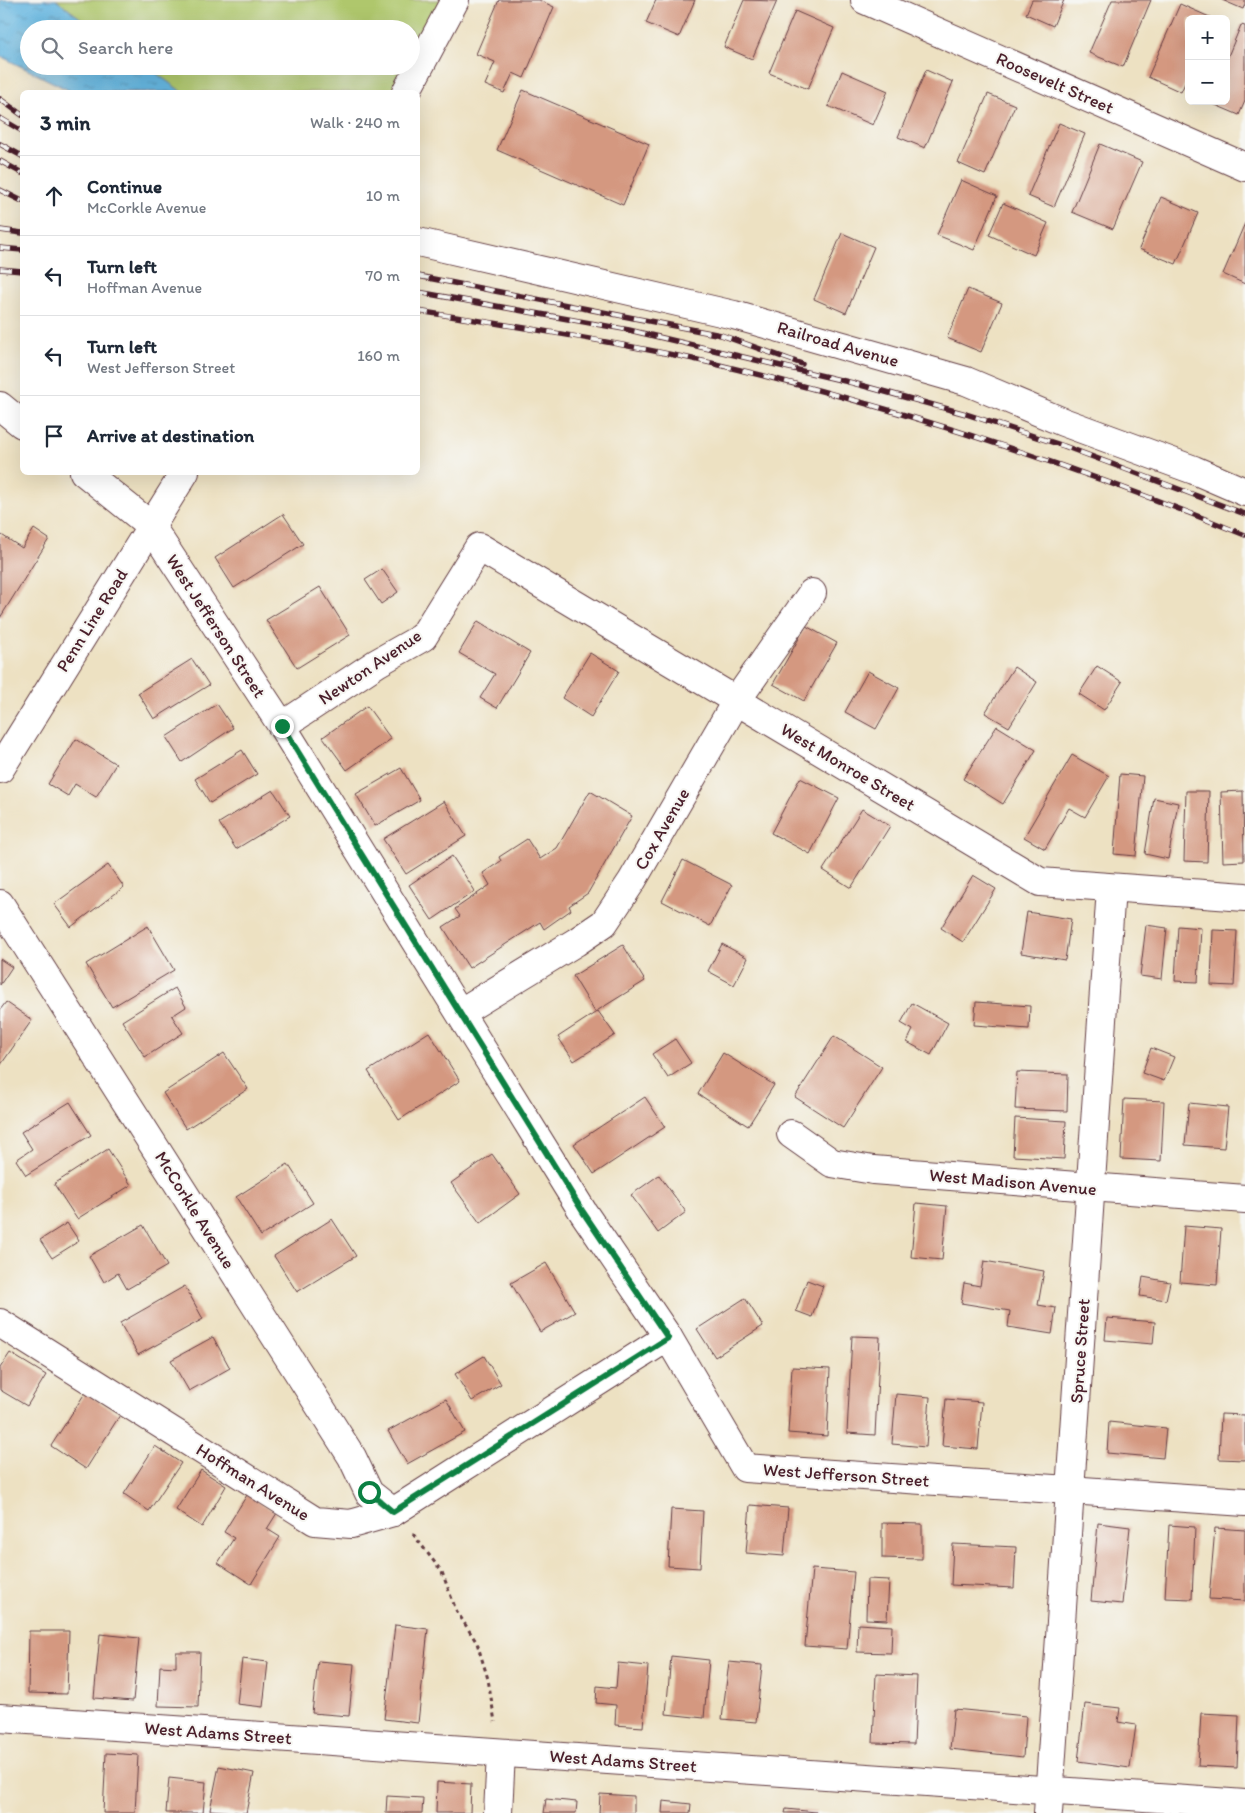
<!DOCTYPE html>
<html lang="en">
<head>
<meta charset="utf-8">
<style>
	body { margin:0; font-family:Itim,sans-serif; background:#f2f2f3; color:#1f2937 }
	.controls { position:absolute; right:15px; top:15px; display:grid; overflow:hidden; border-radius:8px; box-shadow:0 5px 20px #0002 }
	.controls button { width:45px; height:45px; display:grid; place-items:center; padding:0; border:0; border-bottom:1px solid #e0e1e3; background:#fff; color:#1f2937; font:25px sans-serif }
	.stop { position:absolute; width:15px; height:15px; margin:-11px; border:4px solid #0b8043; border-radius:50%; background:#fff }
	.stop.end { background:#0b8043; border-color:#fff; box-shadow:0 1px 5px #0008 }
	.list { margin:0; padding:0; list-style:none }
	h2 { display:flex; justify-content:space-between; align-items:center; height:65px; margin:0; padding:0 20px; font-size:21px }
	h2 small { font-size:16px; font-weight:400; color:#747a83 }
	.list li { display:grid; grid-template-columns:32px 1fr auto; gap:15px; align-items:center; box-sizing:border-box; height:80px; padding:0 20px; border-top:1px solid #e0e1e3 }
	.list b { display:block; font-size:19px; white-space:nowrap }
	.list p { margin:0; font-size:16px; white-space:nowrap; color:#747a83 }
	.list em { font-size:16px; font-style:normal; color:#747a83 }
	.icon { flex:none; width:28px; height:28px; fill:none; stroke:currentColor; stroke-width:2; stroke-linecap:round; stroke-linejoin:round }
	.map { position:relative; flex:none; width:1245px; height:1813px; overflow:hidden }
	.search { position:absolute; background:#fff; box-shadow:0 5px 20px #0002; left:20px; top:20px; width:400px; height:55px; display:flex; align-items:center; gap:12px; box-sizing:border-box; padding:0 18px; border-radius:28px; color:#747a83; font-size:19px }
	.panel { position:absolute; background:#fff; box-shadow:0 5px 20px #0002; left:20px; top:90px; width:400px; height:385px; border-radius:8px }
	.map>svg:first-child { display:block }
</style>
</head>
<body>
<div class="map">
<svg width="1245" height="1813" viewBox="0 0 1245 1813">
	<defs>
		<pattern id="water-ripples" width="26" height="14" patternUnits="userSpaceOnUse" patternTransform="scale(1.25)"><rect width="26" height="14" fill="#66b7e1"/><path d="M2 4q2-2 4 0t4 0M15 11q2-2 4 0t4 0" fill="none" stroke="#5694b7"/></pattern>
	</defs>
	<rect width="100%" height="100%" fill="#f6f6f2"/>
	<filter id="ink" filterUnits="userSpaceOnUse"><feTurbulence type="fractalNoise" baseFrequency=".02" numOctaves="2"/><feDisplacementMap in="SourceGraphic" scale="10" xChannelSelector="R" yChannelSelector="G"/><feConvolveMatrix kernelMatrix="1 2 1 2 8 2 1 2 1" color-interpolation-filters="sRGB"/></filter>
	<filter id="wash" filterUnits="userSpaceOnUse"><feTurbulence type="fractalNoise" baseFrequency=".0096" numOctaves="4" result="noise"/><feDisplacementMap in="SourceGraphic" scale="20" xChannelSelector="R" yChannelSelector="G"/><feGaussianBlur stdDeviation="1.12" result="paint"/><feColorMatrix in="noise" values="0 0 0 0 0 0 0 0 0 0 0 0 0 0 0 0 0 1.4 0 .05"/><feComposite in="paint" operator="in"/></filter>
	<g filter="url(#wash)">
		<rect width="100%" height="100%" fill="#ede1c2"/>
		<g fill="#afc76c" stroke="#7c734c">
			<polygon points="56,0 449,0 411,61 411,29 95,29"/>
			<polygon points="146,66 408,66 392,92 182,92"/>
		</g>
		<polygon fill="url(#water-ripples)" stroke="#586b86" points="0,0 56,0 95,29 29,29 29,66 146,66 182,92 72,92 0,56"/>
		<g id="blocks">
			<g fill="#d49880">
				<polygon points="499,0 539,0 554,7 524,78 513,73 504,93 485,85 495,62 476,54"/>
				<polygon points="656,0 695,0 679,37 646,23"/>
				<polygon points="744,0 777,1 752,59 724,47"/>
				<polygon points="1032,0 1064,0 1053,26 1026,14"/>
				<polygon points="1112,0 1151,0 1123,67 1089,53"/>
				<polygon points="1222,0 1245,0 1245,4 1243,9"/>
				<polygon points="1180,4 1214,19 1189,19 1189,74 1181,92 1148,77"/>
				<polygon points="795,11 834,28 808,89 769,73"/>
				<polygon points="1241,25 1245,26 1245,101 1239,115 1206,101 1226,101 1226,61"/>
				<polygon points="926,70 953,82 925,148 898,137"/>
				<polygon points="842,71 888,91 873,125 828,106"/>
				<polygon points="523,90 649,144 623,205 497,150"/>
				<polygon points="988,94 1015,105 985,175 958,163"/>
				<polygon points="1059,123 1085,134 1054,207 1028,196"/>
				<polygon points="1100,144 1142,162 1113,229 1072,212"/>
				<polygon points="961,180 997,196 974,250 937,235"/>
				<polygon points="1161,197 1198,213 1176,264 1139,249"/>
				<polygon points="1003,203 1048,223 1034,255 989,235"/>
				<polygon points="1245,223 1245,284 1223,274"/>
				<polygon points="842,233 874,247 846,313 814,299"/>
				<polygon points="968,289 1002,303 981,352 947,338"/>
				<polygon points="283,514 303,544 234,588 215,558"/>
				<polygon points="34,529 49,539 0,618 0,534 22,548"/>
				<polygon points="382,569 398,592 381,604 365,580"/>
				<polygon points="320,587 350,635 297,668 266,620"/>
				<polygon points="478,621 530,653 497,708 480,698 495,674 459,653"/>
				<polygon points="806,626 837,643 804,701 773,684"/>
				<polygon points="590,653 619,671 591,717 562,698"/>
				<polygon points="192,659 209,685 154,719 138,693"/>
				<polygon points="1097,666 1122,682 1104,710 1079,694"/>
				<polygon points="1014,667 1037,682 1009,727 985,713"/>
				<polygon points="868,671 899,688 876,729 845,712"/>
				<polygon points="217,704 233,728 182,762 166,737"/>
				<polygon points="367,706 391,739 347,770 323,737"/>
				<polygon points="997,726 1036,750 1003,804 963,779"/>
				<polygon points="76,739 116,764 96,797 75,784 68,796 48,784"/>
				<polygon points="242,750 257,774 210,803 195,779"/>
				<polygon points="1072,755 1109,776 1085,817 1069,808 1045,849 1024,837"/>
				<polygon points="401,768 420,800 375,826 356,794"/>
				<polygon points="1120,774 1143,776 1136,856 1114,854"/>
				<polygon points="800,778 839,798 810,854 771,833"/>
				<polygon points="273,790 290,816 236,849 219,823"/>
				<polygon points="590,791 632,816 588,893 569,906 571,910 544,929 540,922 469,968 443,927 460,916 455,909 490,885 483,873 501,861 499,857 527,839 540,859 557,848"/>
				<polygon points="1186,791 1209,791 1207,862 1184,861"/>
				<polygon points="1243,791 1244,861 1223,862 1221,792"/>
				<polygon points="1154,798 1178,803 1168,859 1145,854"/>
				<polygon points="444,801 466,836 406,874 383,839"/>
				<polygon points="862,809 890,826 851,888 823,870"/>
				<polygon points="452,856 475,891 432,920 409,885"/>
				<polygon points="683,860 732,885 710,926 662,901"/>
				<polygon points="108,865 124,887 71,927 54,904"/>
				<polygon points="973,875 996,889 963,942 941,928"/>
				<polygon points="1027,912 1071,919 1065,960 1021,953"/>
				<polygon points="1146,925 1167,928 1162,979 1140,976"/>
				<polygon points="148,926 174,970 112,1007 86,964"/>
				<polygon points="1178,926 1201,928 1198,982 1175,981"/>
				<polygon points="1213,930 1237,931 1234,986 1211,985"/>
				<polygon points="722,944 748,958 734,985 708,971"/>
				<polygon points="623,945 645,981 595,1012 573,976"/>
				<polygon points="0,959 12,967 0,985"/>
				<polygon points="175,988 186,1007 172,1016 183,1033 145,1057 122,1021"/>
				<polygon points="6,1002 32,1020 0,1066 0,1010"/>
				<polygon points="976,1002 1030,1006 1029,1029 974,1025"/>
				<polygon points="912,1003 948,1023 931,1055 907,1042 913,1030 901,1023"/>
				<polygon points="598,1011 615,1035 574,1061 558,1037"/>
				<polygon points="429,1032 460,1081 399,1120 368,1071"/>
				<polygon points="834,1036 882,1067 843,1128 795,1097"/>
				<polygon points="675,1039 691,1063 668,1078 652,1054"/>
				<polygon points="1151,1048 1174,1057 1164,1081 1142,1073"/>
				<polygon points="224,1053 248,1089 186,1129 163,1093"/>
				<polygon points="723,1053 774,1085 748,1126 698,1094"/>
				<polygon points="1017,1072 1068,1074 1067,1111 1015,1109"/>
				<polygon points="645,1097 665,1127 594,1174 574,1144"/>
				<polygon points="1124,1099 1164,1101 1161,1161 1121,1159"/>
				<polygon points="70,1102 91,1135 26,1175 16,1160 32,1149 21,1132"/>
				<polygon points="1189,1103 1228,1107 1224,1148 1185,1145"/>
				<polygon points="1015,1118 1066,1121 1064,1159 1013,1156"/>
				<polygon points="108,1149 131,1185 77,1219 54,1184"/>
				<polygon points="492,1154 520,1194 480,1223 451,1183"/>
				<polygon points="288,1164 313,1203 261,1236 236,1197"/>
				<polygon points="659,1175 686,1212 658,1233 631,1195"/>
				<polygon points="916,1203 947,1206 942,1260 911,1257"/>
				<polygon points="332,1219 356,1256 297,1292 274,1256"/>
				<polygon points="67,1223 79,1241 52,1258 40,1240"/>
				<polygon points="143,1225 167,1266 127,1289 118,1273 104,1282 89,1256"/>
				<polygon points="1184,1226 1221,1229 1217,1285 1180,1282"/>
				<polygon points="984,1261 1044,1271 1038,1305 1056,1308 1052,1334 1008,1327 1010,1311 961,1303 964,1283 980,1286"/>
				<polygon points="546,1263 575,1312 540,1332 511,1283"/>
				<polygon points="1143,1277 1170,1282 1166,1300 1140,1296"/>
				<polygon points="807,1280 823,1286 812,1317 796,1311"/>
				<polygon points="185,1286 203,1319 138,1355 120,1323"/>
				<polygon points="745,1298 763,1326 715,1357 697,1329"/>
				<polygon points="1107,1318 1155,1322 1153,1344 1105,1340"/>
				<polygon points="852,1336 880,1337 875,1435 847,1433"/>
				<polygon points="213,1337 230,1368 189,1391 171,1360"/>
				<polygon points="10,1353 46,1375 27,1406 0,1390 0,1368"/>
				<polygon points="484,1356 501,1384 472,1401 455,1374"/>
				<polygon points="792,1367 830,1369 827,1436 788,1433"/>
				<polygon points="85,1393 120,1415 86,1469 51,1446"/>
				<polygon points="896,1394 930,1397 926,1447 892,1444"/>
				<polygon points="446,1399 465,1432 407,1464 388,1431"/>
				<polygon points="946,1399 982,1402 978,1449 942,1446"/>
				<polygon points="1221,1414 1245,1415 1245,1460 1219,1459"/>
				<polygon points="1109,1422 1166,1428 1163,1458 1107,1453"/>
				<polygon points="155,1446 181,1463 149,1511 124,1494"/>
				<polygon points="201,1470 226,1486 202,1527 176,1510"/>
				<polygon points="247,1495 277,1513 267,1529 280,1537 251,1584 218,1563 234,1538 224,1532"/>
				<polygon points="750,1505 788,1508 784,1556 746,1553"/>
				<polygon points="671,1509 703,1511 700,1568 668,1566"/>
				<polygon points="882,1523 922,1524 922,1559 882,1558"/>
				<polygon points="1098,1523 1130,1527 1122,1604 1091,1601"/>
				<polygon points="1169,1525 1195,1527 1192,1599 1165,1598"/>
				<polygon points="1215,1528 1245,1530 1245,1601 1209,1599"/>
				<polygon points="953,1544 1016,1547 1014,1588 951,1585"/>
				<polygon points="812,1569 854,1572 847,1649 805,1646"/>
				<polygon points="867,1579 889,1580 887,1620 866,1619"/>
				<polygon points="858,1624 892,1626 891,1653 857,1652"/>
				<polygon points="395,1625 428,1629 418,1723 384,1719"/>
				<polygon points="29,1631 69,1631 67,1694 28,1693"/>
				<polygon points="100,1634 139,1638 133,1701 94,1698"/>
				<polygon points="176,1652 200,1652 198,1707 158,1706 160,1666 176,1667"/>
				<polygon points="671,1656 709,1660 704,1718 666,1714"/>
				<polygon points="242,1659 268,1662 263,1707 237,1704"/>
				<polygon points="318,1661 354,1664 349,1716 312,1713"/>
				<polygon points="729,1662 762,1665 756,1722 722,1719"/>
				<polygon points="618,1663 648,1666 643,1727 615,1725 616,1705 596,1703 597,1686 616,1688"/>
				<polygon points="876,1674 917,1676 914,1744 873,1743"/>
				<polygon points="1085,1704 1120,1708 1118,1722 1136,1725 1130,1768 1078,1761"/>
				<polygon points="954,1709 1026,1716 1023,1757 950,1749"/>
				<polygon points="1201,1713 1239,1715 1237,1768 1198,1766"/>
				<polygon points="106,1753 138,1755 135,1813 103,1813"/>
				<polygon points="219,1766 254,1773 246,1813 210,1810"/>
				<polygon points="169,1778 206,1782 203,1813 166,1813"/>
				<polygon points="437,1782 471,1784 470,1813 436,1813"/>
				<polygon points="600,1794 634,1796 634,1813 599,1813"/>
				<polygon points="387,1796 423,1798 422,1813 386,1813"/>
				<polygon points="546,1799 577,1802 576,1813 544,1813"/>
				<polygon points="663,1801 691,1804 690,1813 662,1813"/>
				<polygon points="786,1809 816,1812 816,1813 785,1813"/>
			</g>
		</g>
	</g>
	<g filter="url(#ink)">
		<use href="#blocks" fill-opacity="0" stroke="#623c42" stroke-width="1"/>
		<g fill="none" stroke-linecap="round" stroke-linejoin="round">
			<g stroke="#623c42" stroke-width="30">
				<g id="minor">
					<polyline points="865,0 1245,167"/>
					<polyline points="406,92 455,0"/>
					<polyline points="418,242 734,315 966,381 1063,422 1194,470 1245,492"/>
					<polyline points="0,406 22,424"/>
					<polyline points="84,472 150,525 282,726 583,1212 668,1337 745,1468 1245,1502"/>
					<polyline points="282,726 377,663 423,637 479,547 1040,882 1245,897"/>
					<polyline points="0,769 185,472"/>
					<polyline points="0,904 352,1457 369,1493 393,1512"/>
					<polyline points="461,1012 576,942 604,923 632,881 737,700 812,593"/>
					<polyline points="791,1134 832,1163 873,1170 1245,1199"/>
					<polyline points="0,1323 315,1521 351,1524 393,1512 668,1337"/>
					<polyline points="0,1718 1245,1804"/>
					<polyline points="498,1813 501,1753"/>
					<polyline points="1048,1813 1111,888"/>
				</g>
			</g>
			<polyline stroke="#623c42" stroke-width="3" stroke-dasharray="4 4" stroke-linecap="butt" points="413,1534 442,1572 456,1610 477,1643 488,1679 495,1722"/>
			<use href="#minor" stroke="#fff" stroke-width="28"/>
			<g stroke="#4a1f2b" stroke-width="5.5">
				<g id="rail">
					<polyline points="0,99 22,115"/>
					<polyline points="0,118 22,131"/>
					<polyline points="0,144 22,156"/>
					<polyline points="0,161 22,173"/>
					<polyline points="0,190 22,201"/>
					<polyline points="0,230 22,233"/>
					<polyline points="0,248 22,250"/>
					<polyline points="0,269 22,271"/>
					<polyline points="418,276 721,335 802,364"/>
					<polyline points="418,292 629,330 853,383 966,414 1064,446 1245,514"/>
					<path d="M418,311C514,326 611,341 707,362C890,405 1070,464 1245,535"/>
				</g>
			</g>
			<use href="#rail" stroke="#f6f6f2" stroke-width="4" stroke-dasharray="11" stroke-linecap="butt"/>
		</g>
	</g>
	<g fill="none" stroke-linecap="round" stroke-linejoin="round" filter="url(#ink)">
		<polyline stroke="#0b8043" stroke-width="6" points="282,726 583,1212 668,1338 393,1512 369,1492"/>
	</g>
	<g text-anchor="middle" stroke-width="4" stroke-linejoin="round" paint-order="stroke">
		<g font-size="18" fill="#4a1f2b" stroke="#f6f6f2">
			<text transform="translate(1055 83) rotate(24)" y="6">Roosevelt Street</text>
			<text transform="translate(838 344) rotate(16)" y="6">Railroad Avenue</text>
			<text transform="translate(92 620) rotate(-58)" y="6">Penn Line Road</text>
			<text transform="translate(216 626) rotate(57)" y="6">West Jefferson Street</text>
			<text transform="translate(370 667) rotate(-34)" y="6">Newton Avenue</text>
			<text transform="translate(848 767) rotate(31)" y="6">West Monroe Street</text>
			<text transform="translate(662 829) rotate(-60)" y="6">Cox Avenue</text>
			<text transform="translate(1013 1182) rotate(5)" y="6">West Madison Avenue</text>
			<text transform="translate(195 1210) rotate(58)" y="6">McCorkle Avenue</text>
			<text transform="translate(1080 1351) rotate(-86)" y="6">Spruce Street</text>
			<text transform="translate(846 1475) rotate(4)" y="6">West Jefferson Street</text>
			<text transform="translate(253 1482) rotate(32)" y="6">Hoffman Avenue</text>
			<text transform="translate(218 1733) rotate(4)" y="6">West Adams Street</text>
			<text transform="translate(623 1761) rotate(4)" y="6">West Adams Street</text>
		</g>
	</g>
</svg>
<div class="controls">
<button>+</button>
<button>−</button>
</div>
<div class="stop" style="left:369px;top:1492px"></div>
<div class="stop end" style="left:282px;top:726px"></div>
<div class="search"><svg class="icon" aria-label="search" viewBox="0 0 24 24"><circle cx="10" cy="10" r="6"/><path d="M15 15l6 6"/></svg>Search here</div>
<section class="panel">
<h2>3 min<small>Walk · 240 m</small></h2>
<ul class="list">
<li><svg class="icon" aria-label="ahead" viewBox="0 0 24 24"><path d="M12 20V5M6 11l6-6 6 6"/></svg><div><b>Continue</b><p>McCorkle Avenue</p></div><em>10 m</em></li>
<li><svg class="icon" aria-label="left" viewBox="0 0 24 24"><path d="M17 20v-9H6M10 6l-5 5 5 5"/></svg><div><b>Turn left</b><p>Hoffman Avenue</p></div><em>70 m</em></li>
<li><svg class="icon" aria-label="left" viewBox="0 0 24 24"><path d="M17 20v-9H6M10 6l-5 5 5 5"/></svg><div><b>Turn left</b><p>West Jefferson Street</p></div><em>160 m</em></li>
<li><svg class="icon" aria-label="arrive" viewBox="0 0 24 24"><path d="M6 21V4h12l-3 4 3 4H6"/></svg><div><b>Arrive at destination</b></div></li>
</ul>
</section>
</div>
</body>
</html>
